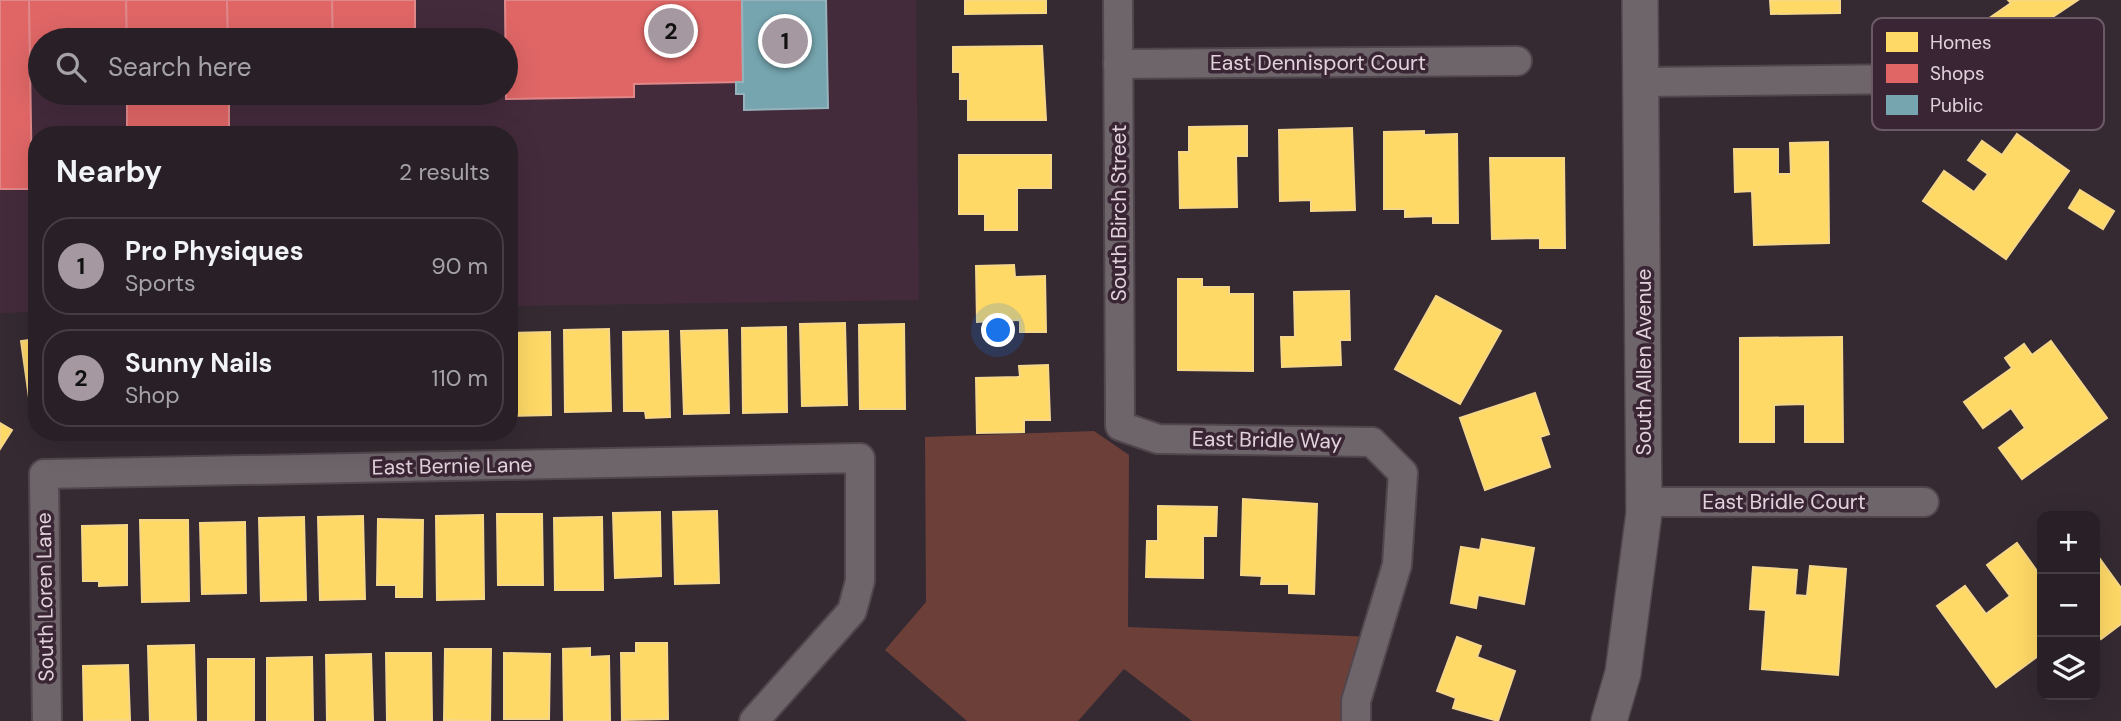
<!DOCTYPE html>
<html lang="en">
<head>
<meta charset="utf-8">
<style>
	body { margin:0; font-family:"DM Sans",sans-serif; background:#30282e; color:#f1f3f6 }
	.controls { position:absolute; right:21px; bottom:21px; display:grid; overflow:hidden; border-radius:14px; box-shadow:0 7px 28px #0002 }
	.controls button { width:63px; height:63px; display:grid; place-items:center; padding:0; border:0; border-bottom:2px solid #443e43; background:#282026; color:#f1f3f6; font:35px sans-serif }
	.you { position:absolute; left:999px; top:331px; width:24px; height:24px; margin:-18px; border:5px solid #fff; border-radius:50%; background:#1a73e8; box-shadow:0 0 0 10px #1a73e833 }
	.badge { display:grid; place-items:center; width:46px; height:46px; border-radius:50%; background:#a598a0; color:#111; font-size:23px; font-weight:700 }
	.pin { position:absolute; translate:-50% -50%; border:4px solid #fff; box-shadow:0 2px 7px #0006 }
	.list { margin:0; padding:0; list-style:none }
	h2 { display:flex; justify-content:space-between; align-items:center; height:91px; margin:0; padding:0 28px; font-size:30px }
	h2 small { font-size:23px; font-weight:400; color:#a5a3a7 }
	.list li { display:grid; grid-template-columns:46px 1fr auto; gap:21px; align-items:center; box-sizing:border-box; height:98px; margin:0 14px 14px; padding:0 14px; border:2px solid #443e43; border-radius:28px }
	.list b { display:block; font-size:26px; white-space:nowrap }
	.list p { margin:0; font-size:23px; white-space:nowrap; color:#a5a3a7 }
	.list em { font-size:23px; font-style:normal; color:#a5a3a7 }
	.icon { flex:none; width:38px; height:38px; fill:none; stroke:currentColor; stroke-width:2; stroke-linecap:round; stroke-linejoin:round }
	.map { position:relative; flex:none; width:2121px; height:721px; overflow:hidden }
	.search { position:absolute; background:#282026; box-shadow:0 7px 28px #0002; left:28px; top:28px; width:490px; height:77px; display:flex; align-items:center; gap:18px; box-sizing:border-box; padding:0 24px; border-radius:38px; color:#a5a3a7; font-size:26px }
	.panel { position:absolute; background:#282026; box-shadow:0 7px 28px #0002; left:28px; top:126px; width:490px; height:315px; border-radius:28px }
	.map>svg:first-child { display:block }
</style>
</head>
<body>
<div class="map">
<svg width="2121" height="721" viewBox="0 0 2121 721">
	<rect width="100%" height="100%" fill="#352a32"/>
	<path fill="#442b3c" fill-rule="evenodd" d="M0,0H916L919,300L509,306V135H37V312L0,313ZM40,40H506V93H40Z"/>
	<polygon fill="#6d3f39" points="1094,431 1129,455 1128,627 1375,637 1356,721 1192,721 1124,669 1078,721 967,721 885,650 926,602 925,437"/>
	<g fill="#ffd966" stroke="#f6d789" stroke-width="2">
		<polygon points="965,0 1046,0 1046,13 965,14"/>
		<polygon points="1770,0 1840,0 1840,13 1771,14"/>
		<polygon points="2008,0 2078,0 2008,47 1988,19 2011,3"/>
		<polygon points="1042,46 1046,120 968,120 968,99 960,99 960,72 953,72 953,47"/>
		<polygon points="1247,126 1247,156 1236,156 1237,207 1180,208 1179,152 1189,152 1189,127"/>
		<polygon points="1352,128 1355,210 1311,211 1311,200 1280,201 1279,130"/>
		<polygon points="1424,131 1424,135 1457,134 1458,223 1433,223 1433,216 1405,217 1405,209 1384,209 1384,132"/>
		<polygon points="2017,134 2069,171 2006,259 1923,201 1944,171 1974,192 1988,174 1968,160 1982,141 2002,155"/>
		<polygon points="1828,142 1829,243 1754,245 1752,191 1735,192 1734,149 1778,149 1778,174 1791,174 1790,143"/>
		<polygon points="959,155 1051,155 1051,188 1017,188 1017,230 985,230 985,214 959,214"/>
		<polygon points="1490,158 1564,158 1565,248 1540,248 1540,238 1492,239"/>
		<polygon points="2080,190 2114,211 2103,229 2069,208"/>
		<polygon points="1014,265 1015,277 1045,276 1046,332 1020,332 1020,320 977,322 976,266"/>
		<polygon points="1178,279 1202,279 1202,287 1229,287 1229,294 1253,294 1253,371 1178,370"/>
		<polygon points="1349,291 1350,340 1340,340 1341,365 1282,367 1281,337 1295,337 1294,292"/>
		<polygon points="1436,296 1501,331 1460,404 1395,369"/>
		<polygon points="845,323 847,405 802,406 800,324"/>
		<polygon points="904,324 905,409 860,409 859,325"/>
		<polygon points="786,327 787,412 743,413 742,328"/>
		<polygon points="609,329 611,411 565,412 564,330"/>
		<polygon points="727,330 729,413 684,414 681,331"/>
		<polygon points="668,331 670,417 646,418 645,411 624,411 623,332"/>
		<polygon points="550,332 551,415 509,416 509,333"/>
		<polygon points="1842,337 1843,442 1805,442 1805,404 1774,405 1774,442 1740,442 1740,338"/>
		<polygon points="37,339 37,425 33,426 21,341"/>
		<polygon points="2051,341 2107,418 2022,479 1999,448 2025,428 2011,408 1983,428 1964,402 2012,368 2005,358 2024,344 2032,355"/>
		<polygon points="1048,365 1050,420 1024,420 1024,432 977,433 976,378 1020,377 1019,366"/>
		<polygon points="1535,393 1549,434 1540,437 1550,467 1485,490 1460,418"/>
		<polygon points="0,423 12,430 0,449"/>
		<polygon points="1243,499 1317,504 1314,594 1289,593 1289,584 1261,584 1262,576 1241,575"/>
		<polygon points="1158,506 1217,507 1216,536 1203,536 1203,578 1146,577 1147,541 1158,541"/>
		<polygon points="717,511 719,583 675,584 673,512"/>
		<polygon points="660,512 661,576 615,578 613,513"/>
		<polygon points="497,514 542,514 543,585 498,585"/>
		<polygon points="483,515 484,599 437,600 436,516"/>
		<polygon points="363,516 365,599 320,600 318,517"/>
		<polygon points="304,517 306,600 261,601 259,518"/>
		<polygon points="602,517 603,590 555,590 554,518"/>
		<polygon points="378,519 423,520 422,597 396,597 396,585 377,585"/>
		<polygon points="140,520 188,520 189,601 142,602"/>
		<polygon points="245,522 246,593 202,594 200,523"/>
		<polygon points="127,525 127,585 99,586 99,581 83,581 82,526"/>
		<polygon points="1482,539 1534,548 1524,604 1478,595 1476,608 1451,603 1461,547 1480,550"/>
		<polygon points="2017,543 2042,578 2042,653 1996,687 1937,606 1965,586 1986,614 2010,596 1987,565"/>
		<polygon points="2095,552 2121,588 2121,624 2101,639 2095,630"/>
		<polygon points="1810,566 1846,569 1838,675 1762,669 1766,610 1750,609 1753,567 1797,570 1795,595 1807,596"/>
		<polygon points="1457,637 1481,646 1477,657 1515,671 1498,721 1453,708 1456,698 1437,691"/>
		<polygon points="636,643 667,643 668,719 622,720 621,653 636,653"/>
		<polygon points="194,645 196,721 150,721 148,646"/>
		<polygon points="590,648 590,657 609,656 610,721 564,721 563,649"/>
		<polygon points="445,649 491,649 490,721 444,720"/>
		<polygon points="386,653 431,653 432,721 387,721"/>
		<polygon points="504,653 550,654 549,719 504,719"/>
		<polygon points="371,654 373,721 327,721 326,655"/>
		<polygon points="312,657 313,721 267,721 267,658"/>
		<rect x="208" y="659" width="46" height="62"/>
		<polygon points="128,665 130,720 84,721 83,666"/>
	</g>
	<g fill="#e06666" stroke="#e08789" stroke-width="2">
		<polygon points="0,0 29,0 32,189 0,189"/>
		<polygon points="29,0 126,0 127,40 40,40 40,52 30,53"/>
		<polygon points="126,0 227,0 228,40 127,40"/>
		<polygon points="227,0 332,0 333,40 228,40"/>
		<polygon points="332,0 415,0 415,40 333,40"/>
		<polygon points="505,0 742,0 743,82 634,84 634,97 506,99"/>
		<rect x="127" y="93" width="102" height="42"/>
		<polygon points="334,93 416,93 416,94 334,95"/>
	</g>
	<polygon fill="#76a5af" stroke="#96b3bc" stroke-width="2" points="742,0 826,0 828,108 744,110 744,94 736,94 736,82 743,82"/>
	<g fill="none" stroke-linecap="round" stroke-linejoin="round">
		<g stroke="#50464c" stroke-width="32">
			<g id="minor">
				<polyline points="1118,0 1120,426 1158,439 1372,442 1403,473 1397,565 1356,701 1356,721"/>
				<polyline points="1118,64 1517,61"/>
				<polyline points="1643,82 1907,79"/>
				<polyline points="1644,502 1924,502"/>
				<polyline points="47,721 44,474 860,458 860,581 852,611 754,721"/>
			</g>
		</g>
		<g stroke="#50464c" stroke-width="38">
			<polyline id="tertiary" points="1609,721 1623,673 1644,513 1640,0"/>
		</g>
		<use href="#minor" stroke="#6e656b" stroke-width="28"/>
		<use href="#tertiary" stroke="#6e656b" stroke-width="35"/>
	</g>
	<g text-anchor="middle" stroke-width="7" stroke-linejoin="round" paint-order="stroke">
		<g font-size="21" fill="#e1d3dc" stroke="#3a2534">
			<text x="1318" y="70">East Dennisport Court</text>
			<text transform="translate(1119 213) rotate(-90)" y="7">South Birch Street</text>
			<text transform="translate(1644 362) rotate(-90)" y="7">South Allen Avenue</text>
			<text transform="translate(1267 440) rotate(1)" y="7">East Bridle Way</text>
			<text transform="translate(452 466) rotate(-1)" y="7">East Bernie Lane</text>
			<text x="1784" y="509">East Bridle Court</text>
			<text transform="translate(45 597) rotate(-91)" y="7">South Loren Lane</text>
		</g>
	</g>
	<rect x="1872" y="18" width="232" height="112" rx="10" fill="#3a2534" stroke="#6c5966" stroke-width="2"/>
	<rect x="1886" y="32" width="32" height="20" fill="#ffd966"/>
	<rect x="1886" y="64" width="32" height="19" fill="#e06666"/>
	<rect x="1886" y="95" width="32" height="20" fill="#76a5af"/>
	<g font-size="19" fill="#e1d3dc">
		<text x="1930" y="49">Homes</text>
		<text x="1930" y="80">Shops</text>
		<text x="1930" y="112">Public</text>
	</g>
</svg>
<div class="controls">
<button>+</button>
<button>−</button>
<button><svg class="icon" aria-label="layers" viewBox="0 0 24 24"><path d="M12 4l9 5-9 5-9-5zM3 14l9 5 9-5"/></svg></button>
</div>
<div class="you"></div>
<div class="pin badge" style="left:785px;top:41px">1</div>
<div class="pin badge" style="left:671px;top:31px">2</div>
<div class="search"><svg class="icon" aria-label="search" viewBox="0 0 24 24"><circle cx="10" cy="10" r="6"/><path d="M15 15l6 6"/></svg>Search here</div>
<section class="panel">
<h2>Nearby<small>2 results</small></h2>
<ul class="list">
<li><span class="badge">1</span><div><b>Pro Physiques</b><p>Sports</p></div><em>90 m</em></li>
<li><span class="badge">2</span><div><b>Sunny Nails</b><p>Shop</p></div><em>110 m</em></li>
</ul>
</section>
</div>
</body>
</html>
